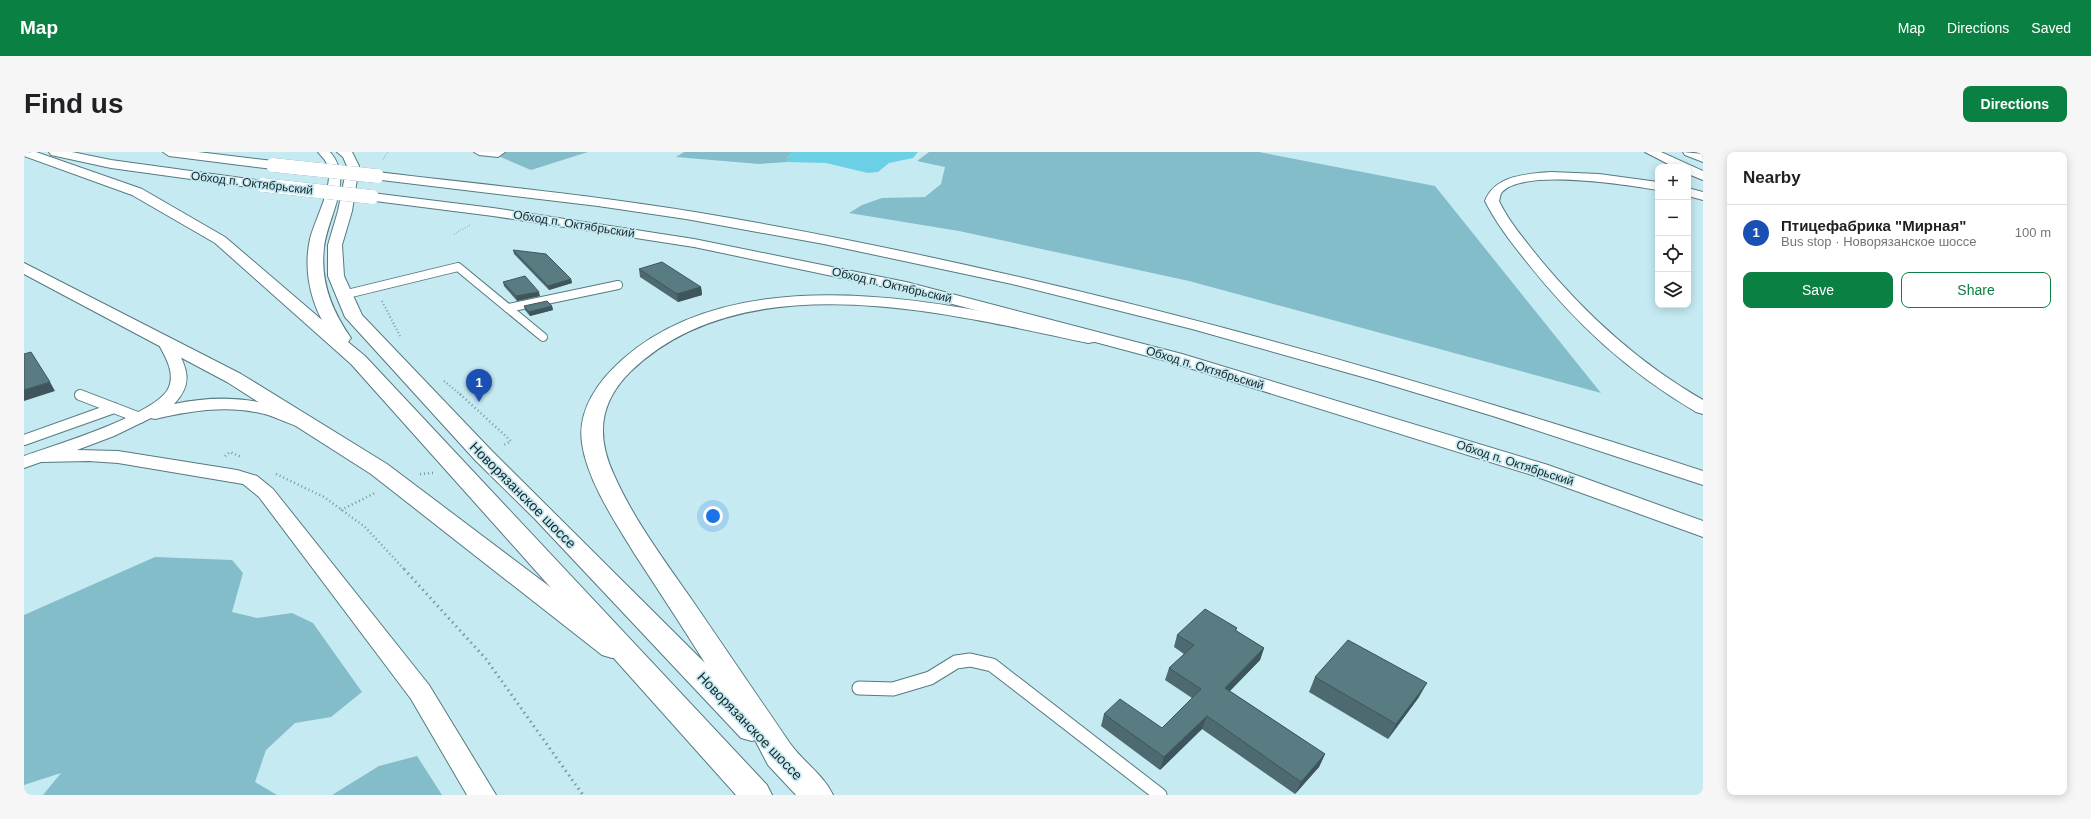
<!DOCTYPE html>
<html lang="en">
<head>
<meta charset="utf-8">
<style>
	body { margin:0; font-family:Helvetica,sans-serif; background:#f6f6f6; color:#202124 }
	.controls { position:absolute; right:12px; top:12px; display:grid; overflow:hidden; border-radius:8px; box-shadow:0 2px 10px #0003 }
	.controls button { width:36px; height:36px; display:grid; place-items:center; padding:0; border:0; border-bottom:1px solid #e0e0e0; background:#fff; color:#202124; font:20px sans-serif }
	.you { position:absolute; left:689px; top:364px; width:14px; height:14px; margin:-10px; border:3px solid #fff; border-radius:50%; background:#1a73e8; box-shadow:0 0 0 6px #1a73e833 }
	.badge { display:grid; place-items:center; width:26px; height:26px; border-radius:50%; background:#0b8043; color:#fff; font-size:13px; font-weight:700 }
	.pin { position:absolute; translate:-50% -33px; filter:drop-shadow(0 1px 2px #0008) }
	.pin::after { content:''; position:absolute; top:21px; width:14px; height:12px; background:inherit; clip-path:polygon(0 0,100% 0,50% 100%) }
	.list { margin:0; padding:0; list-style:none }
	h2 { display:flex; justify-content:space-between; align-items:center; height:52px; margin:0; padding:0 16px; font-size:17px }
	h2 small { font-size:13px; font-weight:400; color:#757577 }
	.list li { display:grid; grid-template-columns:26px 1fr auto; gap:12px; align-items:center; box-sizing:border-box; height:56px; padding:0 16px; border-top:1px solid #e0e0e0 }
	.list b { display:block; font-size:15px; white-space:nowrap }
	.list p { margin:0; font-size:13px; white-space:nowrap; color:#757577 }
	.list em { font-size:13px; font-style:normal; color:#757577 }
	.actions { display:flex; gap:8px; padding:12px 16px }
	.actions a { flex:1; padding:9px 0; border:1px solid #0b8043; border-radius:8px; text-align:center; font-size:14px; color:#0b8043 }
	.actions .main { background:#0b8043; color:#fff }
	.icon { flex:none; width:22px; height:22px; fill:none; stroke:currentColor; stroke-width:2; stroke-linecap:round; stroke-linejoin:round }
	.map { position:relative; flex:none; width:1679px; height:643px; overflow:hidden; border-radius:8px }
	header { display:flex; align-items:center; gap:24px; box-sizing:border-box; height:56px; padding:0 20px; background:#0b8043; color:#fff }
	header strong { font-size:19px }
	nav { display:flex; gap:22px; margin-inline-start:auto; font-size:14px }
	.intro { display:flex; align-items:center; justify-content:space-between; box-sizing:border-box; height:96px; padding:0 24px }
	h1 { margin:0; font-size:28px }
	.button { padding:10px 18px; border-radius:8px; background:#0b8043; color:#fff; font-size:14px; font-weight:700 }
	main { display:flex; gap:24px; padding:0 24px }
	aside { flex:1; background:#fff; border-radius:8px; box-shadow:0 2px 10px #0003 }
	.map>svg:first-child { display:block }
</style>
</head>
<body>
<header>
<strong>Map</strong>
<nav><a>Map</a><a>Directions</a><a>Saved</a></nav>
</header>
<div class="intro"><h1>Find us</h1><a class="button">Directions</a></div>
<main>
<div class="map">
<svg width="1679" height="643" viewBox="0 0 1679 643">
	<rect width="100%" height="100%" fill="#c5eaf2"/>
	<g fill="#83bdca">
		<polygon points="465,0 564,0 507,18"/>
		<polygon points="660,0 769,0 763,6 763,10 735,12 652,5"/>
		<polygon points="905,0 1235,0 1411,34 1577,241 1165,129 935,79 825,61 838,53 858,46 901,45 917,32 921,15 893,9"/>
		<polygon points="131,405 208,408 219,421 208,460 233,466 268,461 289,471 338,540 307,565 271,571 242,598 231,630 253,643 19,643 37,621 0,633 0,463"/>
		<polygon points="393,604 418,643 308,643 355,614"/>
	</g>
	<polygon fill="#6bcfe5" points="769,0 894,0 889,6 865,11 854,20 844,21 802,11 763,10 763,6"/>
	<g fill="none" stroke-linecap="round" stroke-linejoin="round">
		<g stroke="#577980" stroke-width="10">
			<g id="lane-far2">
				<polyline points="319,143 434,115 519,185"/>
				<polyline points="484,156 594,133"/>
			</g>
		</g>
		<g stroke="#577980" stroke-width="12">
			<g id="lane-far1">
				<polyline points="56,243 116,266"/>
				<polyline points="0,288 90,256"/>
			</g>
		</g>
		<g stroke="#577980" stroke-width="15">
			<polyline id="lane" points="835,536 869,537 906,526 932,510 946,508 968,513 1136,643"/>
		</g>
		<g stroke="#577980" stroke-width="2">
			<g id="street">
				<polygon points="450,0 481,0 474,5 455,3"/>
				<path d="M142,186L147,188L150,191C162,215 171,230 150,252C187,244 228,244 265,259C271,261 279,263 283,269L280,273L274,274C261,271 249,263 236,261C201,253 165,259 131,267L127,266L90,284L53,298L94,299L213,318L233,324L249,337L405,533L472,643H443L387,547L235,345L219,332L94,311L65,309L17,310L0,316V304C28,294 135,262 145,235C151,220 141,204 134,191L137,188Z"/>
			</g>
		</g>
		<g stroke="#577980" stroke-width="2">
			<g id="secondary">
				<path d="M1527,20L1575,22L1634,30V38C1603,33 1500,16 1478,40C1476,42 1476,47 1475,49C1485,70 1500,87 1515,106C1562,163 1615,211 1679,248V262L1672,260C1603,219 1552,172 1502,109C1487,90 1472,71 1461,49C1471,23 1503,22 1527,20Z"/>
				<polygon points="1664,36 1679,40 1679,48 1664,44"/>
				<polygon points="0,111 217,222 363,312 598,489 602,496 598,503 588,506 578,503 347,322 203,230 0,122"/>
			</g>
		</g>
		<g stroke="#577980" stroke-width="2">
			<g id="primary">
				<path d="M0,0H12L118,37L201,85L298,168C285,144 280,114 286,87C291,66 313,30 302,10C300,6 296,3 294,0H306C331,28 303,65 300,96C296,130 308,159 327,186L324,190L341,204L743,633L748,643H712L327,212L191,91L108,43L0,4Z"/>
				<path d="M313,0H328L335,14L328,59L318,93L320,124L338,163L467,298L681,511C658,474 634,438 610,401C591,370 563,328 558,291C553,258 575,228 599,207C702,117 873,141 996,167C1021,172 1046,176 1070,182L1073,186L1070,190L1064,191C926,162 721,108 606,220C575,251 572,284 590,323C610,368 640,408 668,448C701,496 733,543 765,590C778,609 799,622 809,643H772L744,613L731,588L728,589L717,586L510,366L451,308L321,165L304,124V93L314,59L323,14L319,5Z"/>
				<polygon points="1621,0 1637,0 1679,19 1679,28 1664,22 1664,15 1650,15"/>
				<polygon points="1659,0 1679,2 1679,10 1661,3"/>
			</g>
		</g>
		<g stroke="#577980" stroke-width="2">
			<g id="highway">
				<polygon points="25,0 48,0 87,8 239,29 245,33 239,37 87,16 27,3"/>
				<polygon points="139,0 174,0 249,9 255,13 249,17 145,4"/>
				<path d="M353,20C471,34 589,45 706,66C1037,124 1360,215 1679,319V333L1472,265L1353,229L1168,177L988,132L800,92L662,67L574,54L349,27L347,24L349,21Z"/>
				<polygon points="348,41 469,56 670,87 882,130 1158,202 1524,313 1679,369 1679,385 1508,323 1146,210 880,139 670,95 469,64 343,48 341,45 343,42"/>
			</g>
		</g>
		<g stroke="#7b969c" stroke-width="1.5" stroke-dasharray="0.5 2" stroke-linecap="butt">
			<polyline points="359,7 364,0"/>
			<polyline points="430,82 446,73"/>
		</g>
		<g stroke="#7b969c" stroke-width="2" stroke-dasharray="1 2.5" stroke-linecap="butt">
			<polyline points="358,149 376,184"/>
			<polyline points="420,229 437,243"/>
		</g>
		<g stroke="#7b969c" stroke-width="2.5" stroke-dasharray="1 3" stroke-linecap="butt">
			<polyline points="436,242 487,289 478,294"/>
			<polyline points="201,304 206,300 217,305"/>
			<polyline points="252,322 300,345 341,375 381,418"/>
			<polyline points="396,322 409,321"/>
			<polyline points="317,358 351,341"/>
		</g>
		<polyline stroke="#7b969c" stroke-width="3" stroke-dasharray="1.5 4" stroke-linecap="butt" points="380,417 462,507 559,643"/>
		<use href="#lane-far2" stroke="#fff" stroke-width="8"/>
		<use href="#lane-far1" stroke="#fff" stroke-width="10"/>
		<use href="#lane" stroke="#fff" stroke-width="13"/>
		<use href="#street" fill="#fff" fill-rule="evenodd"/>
		<use href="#secondary" fill="#fff" fill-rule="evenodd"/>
		<use href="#primary" fill="#fff" fill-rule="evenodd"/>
		<use href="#highway" fill="#fff" fill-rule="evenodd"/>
		<g stroke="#577980" stroke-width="14" stroke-linecap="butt">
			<g id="highway-bridge">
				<polyline points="249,13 353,24"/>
				<polyline points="239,33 348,45"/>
			</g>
		</g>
		<use href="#highway-bridge" stroke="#fff" stroke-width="14"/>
	</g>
	<g fill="#4d6a70">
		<polygon points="489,98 547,127 548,131 525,138 490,102"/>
		<polygon points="615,117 677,135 678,143 654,150 616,125"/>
		<polygon points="479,130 516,144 493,149 480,134"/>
		<polygon points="500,154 528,154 529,158 506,164 501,158"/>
		<polygon points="1213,476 1212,479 1240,496 1236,508 1206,539 1301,602 1295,615 1271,642 1178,577 1136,618 1077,574 1080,562 1138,576 1168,546 1141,528 1145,516 1160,502 1150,495 1153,483"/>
		<polygon points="1291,525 1395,545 1364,587 1285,540"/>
	</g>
	<g fill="#3e565b">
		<polygon points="547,127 548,131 525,138 524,134"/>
		<polygon points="677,135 678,143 654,150 653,142"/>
		<polygon points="515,140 516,144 493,149 492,144"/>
		<polygon points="528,154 529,158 506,164 505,160"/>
		<polygon points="26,230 31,239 0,249 0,238"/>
		<polygon points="1240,496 1236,508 1197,548 1201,536"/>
		<polygon points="1403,531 1395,545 1364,587 1372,572"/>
		<polygon points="1183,564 1178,577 1136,618 1140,605"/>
		<polygon points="1301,602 1295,615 1271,642 1277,630"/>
	</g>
	<g fill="#597b82" stroke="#3e565b">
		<polygon points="489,98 522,102 547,127 524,134"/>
		<polygon points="638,110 677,135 653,142 615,117"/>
		<polygon points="501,124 515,140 492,144 479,130"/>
		<polygon points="523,149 528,154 505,160 500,154"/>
		<polygon points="7,200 26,230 0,238 0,202"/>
		<polygon points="1181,457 1213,476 1211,478 1240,496 1201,536 1301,602 1277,630 1183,564 1140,605 1080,562 1096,547 1138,576 1177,537 1145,516 1170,493 1153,483"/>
		<polygon points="1324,488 1403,531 1372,572 1291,525"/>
	</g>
	<g text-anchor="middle" stroke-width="3.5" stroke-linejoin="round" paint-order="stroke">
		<g font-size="12" fill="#19272a" stroke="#c5eaf2">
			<text transform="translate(228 31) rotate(7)" y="4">Обход п. Октябрьский</text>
			<text transform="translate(550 72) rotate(9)" y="4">Обход п. Октябрьский</text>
			<text transform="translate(868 133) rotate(13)" y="4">Обход п. Октябрьский</text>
			<text transform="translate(1181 216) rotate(17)" y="4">Обход п. Октябрьский</text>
			<text transform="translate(1491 311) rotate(18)" y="4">Обход п. Октябрьский</text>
		</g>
		<g font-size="14" fill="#19272a" stroke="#c5eaf2">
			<text transform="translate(499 343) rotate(45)" y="5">Новорязанское шоссе</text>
			<text transform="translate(726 574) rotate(46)" y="5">Новорязанское шоссе</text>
		</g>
	</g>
</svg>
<div class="controls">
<button>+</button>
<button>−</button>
<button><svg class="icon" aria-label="locate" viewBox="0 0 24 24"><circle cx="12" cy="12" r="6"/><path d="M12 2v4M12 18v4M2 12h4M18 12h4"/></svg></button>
<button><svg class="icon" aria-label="layers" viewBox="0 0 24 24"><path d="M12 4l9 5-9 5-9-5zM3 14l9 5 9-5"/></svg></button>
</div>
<div class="you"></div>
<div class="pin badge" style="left:455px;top:250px;background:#1a4fb4">1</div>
</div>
<aside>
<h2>Nearby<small></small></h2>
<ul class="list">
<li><span class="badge" style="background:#1a4fb4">1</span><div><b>Птицефабрика &quot;Мирная&quot;</b><p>Bus stop · Новорязанское шоссе</p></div><em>100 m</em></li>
</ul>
<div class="actions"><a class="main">Save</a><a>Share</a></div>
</aside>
</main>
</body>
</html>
